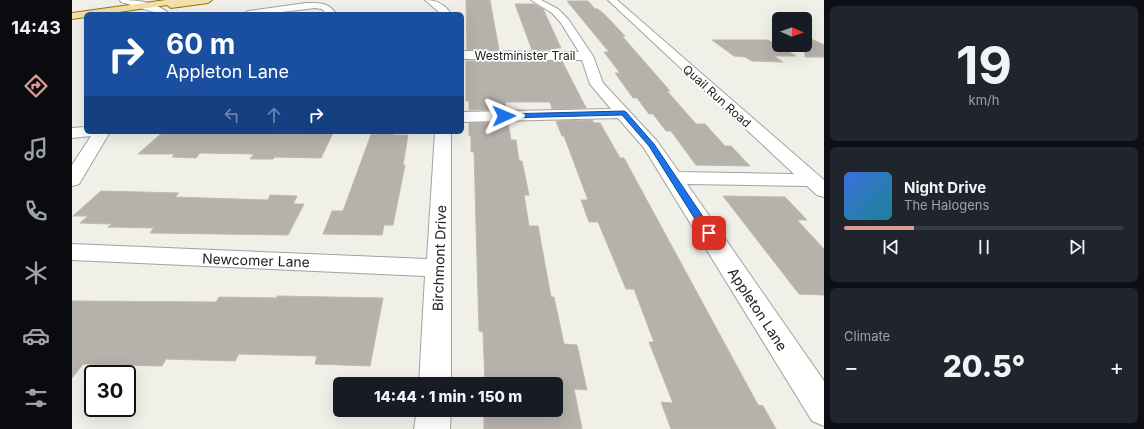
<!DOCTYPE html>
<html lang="en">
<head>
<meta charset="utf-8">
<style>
	body { margin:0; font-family:Inter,sans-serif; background:#20242c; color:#f1f3f6; height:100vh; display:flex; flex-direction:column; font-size:15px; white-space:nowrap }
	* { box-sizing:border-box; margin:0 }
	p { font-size:13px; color:#9ea1a6 }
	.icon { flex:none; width:22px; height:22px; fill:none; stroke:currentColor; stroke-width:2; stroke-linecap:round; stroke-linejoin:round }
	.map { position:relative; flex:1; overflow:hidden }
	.sheet { display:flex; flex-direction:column; gap:6px; padding:6px; background:#0d0f14; width:320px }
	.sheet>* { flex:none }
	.hud { position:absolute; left:12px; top:12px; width:380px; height:122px; border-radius:6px; box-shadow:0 4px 16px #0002; background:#1a4fa0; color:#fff; overflow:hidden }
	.needle { width:26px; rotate:92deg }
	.tools { position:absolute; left:700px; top:12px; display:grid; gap:8px }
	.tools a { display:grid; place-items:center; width:40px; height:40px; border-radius:6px; background:#171b24; box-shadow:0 4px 16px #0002; font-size:20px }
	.speed { position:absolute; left:12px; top:365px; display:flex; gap:8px; font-size:20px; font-weight:700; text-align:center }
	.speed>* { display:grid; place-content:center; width:52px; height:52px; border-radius:50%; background:#171b24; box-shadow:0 4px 16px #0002; line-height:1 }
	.speed .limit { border:2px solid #111; border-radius:6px; background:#fff; color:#111 }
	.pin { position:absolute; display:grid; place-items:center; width:34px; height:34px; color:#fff; margin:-17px; border-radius:8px; box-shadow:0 2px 6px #0006 }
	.me { position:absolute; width:44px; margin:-22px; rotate:89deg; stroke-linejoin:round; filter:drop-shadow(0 0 3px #0008) }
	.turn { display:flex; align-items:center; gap:14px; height:84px; padding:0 16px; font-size:18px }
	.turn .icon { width:52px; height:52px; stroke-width:2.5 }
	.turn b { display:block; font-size:28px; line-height:34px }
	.lanes { display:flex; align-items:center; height:38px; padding:0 16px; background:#0003; justify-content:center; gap:20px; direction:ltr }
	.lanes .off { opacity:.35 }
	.big { font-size:30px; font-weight:800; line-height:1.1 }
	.sheet .tile { flex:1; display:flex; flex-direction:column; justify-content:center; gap:6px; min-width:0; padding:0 14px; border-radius:6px; background:#20242c }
	.sheet .dial { align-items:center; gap:0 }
	.dial b { font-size:52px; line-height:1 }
	.song { display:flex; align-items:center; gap:12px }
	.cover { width:48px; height:48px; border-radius:6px; background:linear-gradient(135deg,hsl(220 70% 55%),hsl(190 70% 35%)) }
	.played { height:4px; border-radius:2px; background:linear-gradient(90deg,#da9c91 25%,#363941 25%) }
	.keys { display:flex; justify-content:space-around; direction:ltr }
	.heat { display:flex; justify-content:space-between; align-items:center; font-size:22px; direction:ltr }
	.trip { position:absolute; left:261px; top:377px; width:230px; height:40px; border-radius:6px; background:#171b24; box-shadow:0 4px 16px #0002; font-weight:800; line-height:40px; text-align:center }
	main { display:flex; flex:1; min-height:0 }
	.dock { display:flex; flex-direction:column; width:72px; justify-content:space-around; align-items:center; background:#090b0e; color:#9ea1a6 }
	.dock .icon { width:28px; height:28px }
	.dock .on { color:#da9c91 }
	.dock b { font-size:18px; color:#f1f3f6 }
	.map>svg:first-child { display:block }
	.building { fill:#b5b1ab; stroke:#c0b9ac }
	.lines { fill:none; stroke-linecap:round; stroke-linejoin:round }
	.minor-casing { stroke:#a2a2a2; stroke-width:2 }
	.major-casing { stroke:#8e7910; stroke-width:2 }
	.minor { fill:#fff; fill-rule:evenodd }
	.major { fill:#f3e0ab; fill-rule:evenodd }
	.route { fill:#1a73e8; stroke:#114b97 }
	.labels { text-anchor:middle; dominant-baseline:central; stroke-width:3.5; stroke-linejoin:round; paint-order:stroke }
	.far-street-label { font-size:12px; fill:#212121; stroke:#fff }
	.street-label { font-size:14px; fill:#212121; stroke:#fff }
</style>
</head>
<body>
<main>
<nav class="dock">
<b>14:43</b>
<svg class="icon on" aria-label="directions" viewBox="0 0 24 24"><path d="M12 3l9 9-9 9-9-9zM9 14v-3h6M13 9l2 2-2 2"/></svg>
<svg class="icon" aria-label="music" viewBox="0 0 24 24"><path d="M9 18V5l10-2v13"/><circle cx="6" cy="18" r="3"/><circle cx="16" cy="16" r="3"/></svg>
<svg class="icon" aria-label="phone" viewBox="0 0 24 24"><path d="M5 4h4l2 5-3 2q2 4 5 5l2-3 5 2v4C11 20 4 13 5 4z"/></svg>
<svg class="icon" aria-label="climate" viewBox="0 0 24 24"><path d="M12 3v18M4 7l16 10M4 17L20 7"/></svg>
<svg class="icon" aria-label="car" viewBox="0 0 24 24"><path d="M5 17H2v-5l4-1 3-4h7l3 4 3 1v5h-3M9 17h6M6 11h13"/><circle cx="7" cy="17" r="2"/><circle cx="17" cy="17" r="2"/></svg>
<svg class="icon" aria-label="filters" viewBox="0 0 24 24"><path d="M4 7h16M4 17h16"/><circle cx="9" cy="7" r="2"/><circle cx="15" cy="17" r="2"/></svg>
</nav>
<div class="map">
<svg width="752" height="429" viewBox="0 0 752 429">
	<rect width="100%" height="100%" fill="#f0efe8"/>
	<path class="building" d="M394,0h24l9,50h-32z
		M495,1h21l7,8h3l7,6 20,21h-3l48,55h-3l29,33h9l20,22h6l19,20 -54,-1 -25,-34h-5l-13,-17h-4l-12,-16h-4l-18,-25h5l-16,-21h5z
		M443,4h19l9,5 18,39h-5l1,2h-25z
		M733,36l19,9v12h-19z
		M640,40h56l28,16h-22l9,6 -31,-1 -7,-4 -11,-1z
		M394,61h96l24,47 -34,1 -2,-7h-45l1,8h-37v-9h-3z
		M520,120l2,3h6l20,35h4l134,247 5,1 13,23h-105l-10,-27 12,1 -24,-61h5l-20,-53h-8l-28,-67h-9l-8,-22h7l-24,-64h-2l-6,-15z
		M436,122l3,18h5l3,21h3l7,34h-5l5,31h9l13,71h3l10,47 13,1 10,45 -13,-1 8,40h-98v-19h72v-26h-71l-2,-52 -4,-1 -5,-179h-3v-16h-2v-13z
		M91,132l140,2 1,-2 29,1 -12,25 -46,-1 -2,2h-23l4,-5 -54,-1 -4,5 -24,-1 3,-3h-37z
		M300,132h23l-1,3h14l-5,30h2l-12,60h-9l-2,10 -59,-1 9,-23h11z
		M29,191l78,2 -4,4 93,3 2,-5 27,1 -4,8h11l-16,31 -138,-2 4,-5 -46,-1 4,-3 -32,-1 8,-7h-15z
		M651,196l62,1 22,23h-10l27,29v46l-25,-1z
		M205,296l106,2 -13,68 -55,-2 2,-8 -78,-2 -4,7 -69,-2 -4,7 -79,-2 -11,14v-77l144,1 3,-5 58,1z"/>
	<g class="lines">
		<defs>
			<path id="minor" d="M48,0c15,0 38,2 49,14 -16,0 -32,-8 -48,-12z
				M353,0c11,0 20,4 26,14h-10z
				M459,0h10l17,9 10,10 25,37 10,27 54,58 22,31 115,2 -186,-174h9l207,180v17l-7,-2 -10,-9 -120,-2 137,197v45l-12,-5 -168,-273 -26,-30 -156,4v-10l149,-3 -21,-25 -8,-24 -120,-1v-8l117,1 -18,-29 -9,-10z
				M234,3c13,0 23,-1 30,11h-10l-4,-5 -7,-1 -49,6h-23l5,-3z
				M14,127v5h24l-31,52 -7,2v-21l19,-29 -19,2v-10z
				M363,132h16v252h-32l6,-108 -353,-16v-16l355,15z
				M345,410h34l-1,19h-36z"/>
			<path id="major" d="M94,0h46l-4,3 -37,5 -4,-3 -62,9h-19v3l-14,2v-6z"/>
		</defs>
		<use href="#minor" class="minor-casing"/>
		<use href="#major" class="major-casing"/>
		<use href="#minor" class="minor"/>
		<use href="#major" class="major"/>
	</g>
	<path class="route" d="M552,111l2,1 28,32 60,89 -2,2h-7l-56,-89 -27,-31 -118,3 -3,-2 3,-2z"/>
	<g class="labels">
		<g class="far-street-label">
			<text x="453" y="55">Westminister Trail</text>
			<text transform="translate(645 96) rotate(42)">Quail Run Road</text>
		</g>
		<g class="street-label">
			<text transform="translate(367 258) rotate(-88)">Birchmont Drive</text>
			<text transform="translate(184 260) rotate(2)">Newcomer Lane</text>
			<text transform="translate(686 309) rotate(57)">Appleton Lane</text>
		</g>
	</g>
</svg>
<div class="tools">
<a><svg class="needle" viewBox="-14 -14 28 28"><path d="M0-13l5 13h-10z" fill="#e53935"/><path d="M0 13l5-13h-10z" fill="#9ea1a6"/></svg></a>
</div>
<div class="speed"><div class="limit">30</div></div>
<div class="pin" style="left:637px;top:233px;background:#d93025"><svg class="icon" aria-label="arrive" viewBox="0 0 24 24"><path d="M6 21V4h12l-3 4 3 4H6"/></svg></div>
<svg class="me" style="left:432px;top:116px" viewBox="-20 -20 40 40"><path d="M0-17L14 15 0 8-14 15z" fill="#1a73e8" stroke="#fff" stroke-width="4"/></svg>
<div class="trip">14:44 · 1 min · 150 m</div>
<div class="hud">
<div class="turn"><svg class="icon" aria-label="right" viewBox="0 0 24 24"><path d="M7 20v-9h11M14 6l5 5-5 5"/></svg><div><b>60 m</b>Appleton Lane</div></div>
<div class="lanes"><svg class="icon off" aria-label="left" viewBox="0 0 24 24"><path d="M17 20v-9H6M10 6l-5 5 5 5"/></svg><svg class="icon off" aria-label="ahead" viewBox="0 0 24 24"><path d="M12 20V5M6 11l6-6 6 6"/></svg><svg class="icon" aria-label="right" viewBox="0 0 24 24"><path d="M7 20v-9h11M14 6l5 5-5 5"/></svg></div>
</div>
</div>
<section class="sheet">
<div class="tile dial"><b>19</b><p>km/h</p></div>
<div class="tile">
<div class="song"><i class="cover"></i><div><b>Night Drive</b><p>The Halogens</p></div></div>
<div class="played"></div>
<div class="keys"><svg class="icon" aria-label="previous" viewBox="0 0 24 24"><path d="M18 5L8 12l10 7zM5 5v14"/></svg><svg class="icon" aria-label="pause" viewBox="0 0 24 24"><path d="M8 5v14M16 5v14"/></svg><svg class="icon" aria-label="next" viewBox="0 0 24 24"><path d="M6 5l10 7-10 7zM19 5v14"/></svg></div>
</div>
<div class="tile"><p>Climate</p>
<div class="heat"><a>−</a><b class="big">20.5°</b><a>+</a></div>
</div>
</section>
</main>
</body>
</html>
